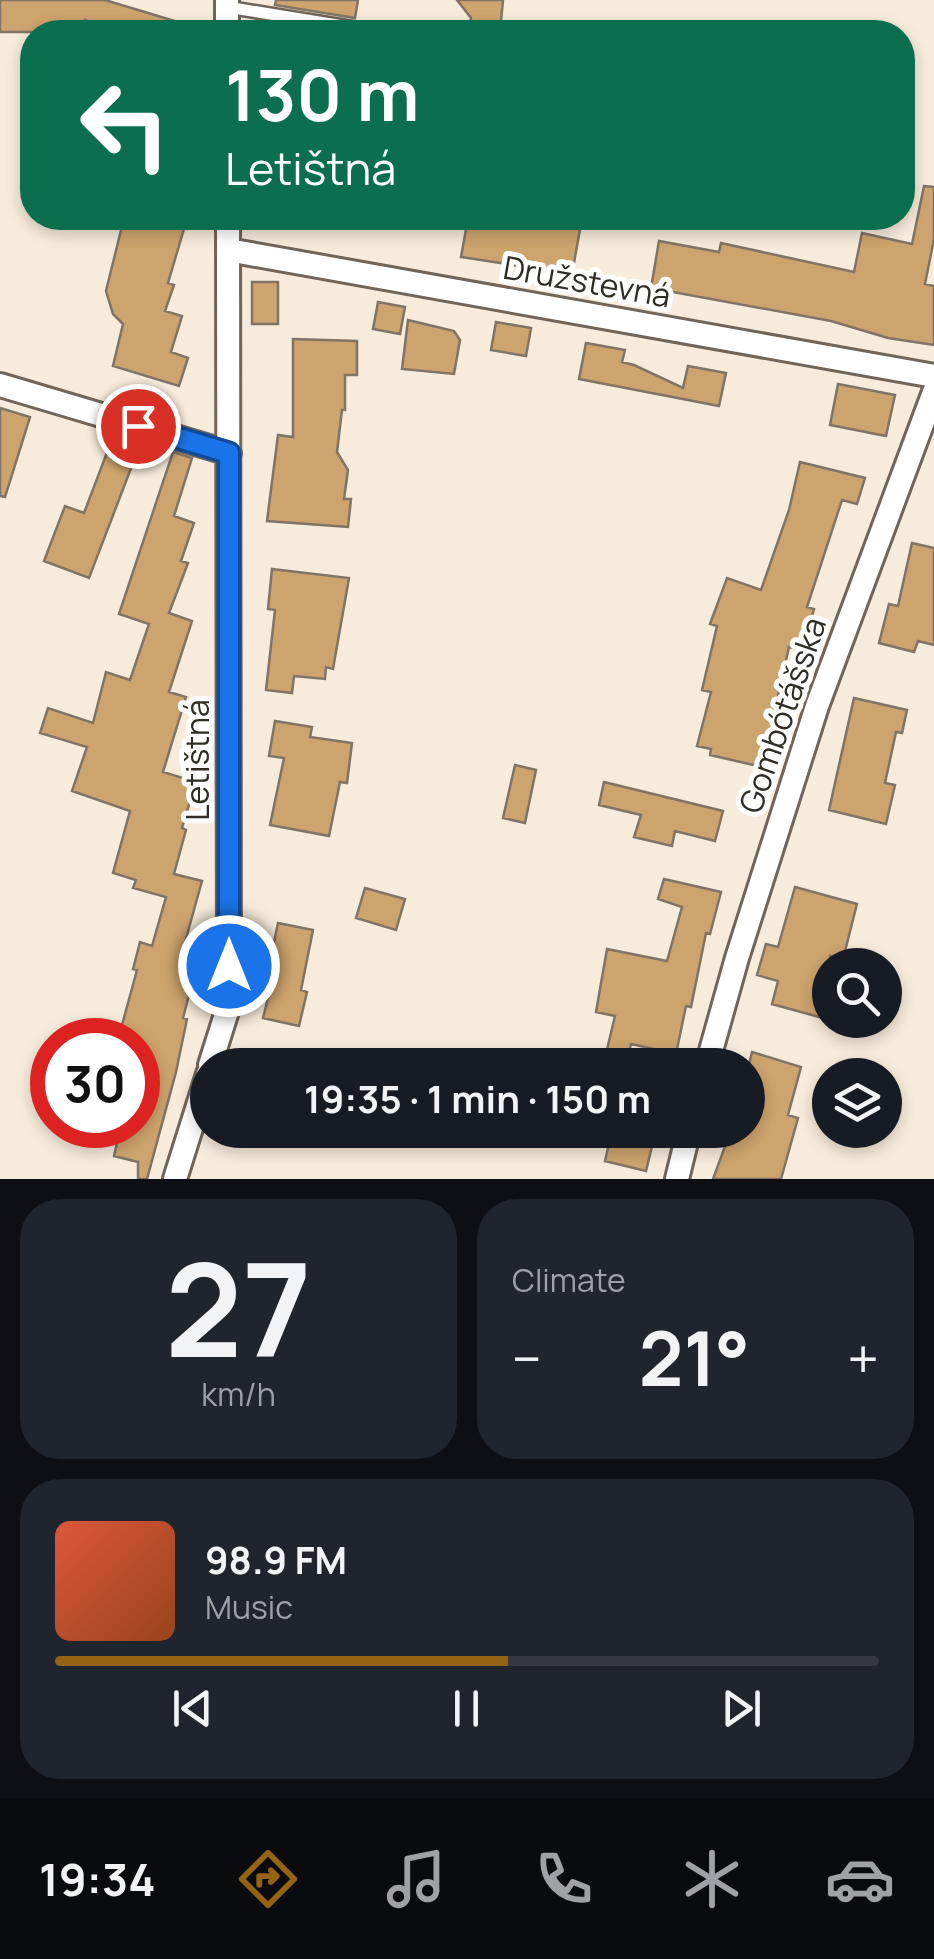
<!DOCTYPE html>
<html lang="en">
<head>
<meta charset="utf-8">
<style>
	body { margin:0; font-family:Manrope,sans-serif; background:#20242c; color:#f1f3f6; height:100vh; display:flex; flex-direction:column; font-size:38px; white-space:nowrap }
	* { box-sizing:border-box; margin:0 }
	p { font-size:32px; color:#9ea1a6 }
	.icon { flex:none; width:55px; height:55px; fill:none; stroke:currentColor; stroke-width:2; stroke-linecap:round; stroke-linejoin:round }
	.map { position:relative; height:1179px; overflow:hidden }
	.details { display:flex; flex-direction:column; gap:20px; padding:20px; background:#0d0f14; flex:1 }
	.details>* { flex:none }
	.guide { position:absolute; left:20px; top:20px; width:895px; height:210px; border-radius:40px; box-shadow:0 5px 15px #0003; background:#0b6e4f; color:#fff; overflow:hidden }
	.controls { position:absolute; left:812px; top:948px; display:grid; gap:20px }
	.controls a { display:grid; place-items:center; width:90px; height:90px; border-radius:50%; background:#171b24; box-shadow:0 5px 15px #0003; font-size:50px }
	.speed { position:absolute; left:30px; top:1018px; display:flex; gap:20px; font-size:50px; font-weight:700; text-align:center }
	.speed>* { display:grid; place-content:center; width:130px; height:130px; border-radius:50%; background:#171b24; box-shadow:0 5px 15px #0003; line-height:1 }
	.speed .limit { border:15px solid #d22; background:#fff; color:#111 }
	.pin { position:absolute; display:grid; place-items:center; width:85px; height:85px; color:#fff; margin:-42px; border:5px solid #fff; border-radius:50%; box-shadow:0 2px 10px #0007 }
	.me { position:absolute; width:110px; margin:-55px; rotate:0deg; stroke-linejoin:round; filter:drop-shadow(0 0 8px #0008) }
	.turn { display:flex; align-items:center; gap:35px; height:210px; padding:0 40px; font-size:45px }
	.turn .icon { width:130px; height:130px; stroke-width:2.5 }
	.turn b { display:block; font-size:70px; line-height:85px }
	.big { font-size:75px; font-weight:700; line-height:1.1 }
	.details .widget { flex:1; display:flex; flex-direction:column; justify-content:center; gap:15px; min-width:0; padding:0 35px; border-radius:40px; background:#20242c }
	.details .dial { align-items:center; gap:0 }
	.dial b { font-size:130px; line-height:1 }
	.song { display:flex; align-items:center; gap:30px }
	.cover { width:120px; height:120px; border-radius:15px; background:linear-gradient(135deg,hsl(10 70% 55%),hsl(20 70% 35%)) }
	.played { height:10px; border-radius:5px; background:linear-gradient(90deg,#946314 55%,#363941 55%) }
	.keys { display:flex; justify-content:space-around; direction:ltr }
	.heat { display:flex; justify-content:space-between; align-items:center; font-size:55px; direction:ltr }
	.details .tiles { flex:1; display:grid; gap:20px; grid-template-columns:1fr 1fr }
	.widget:last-child { grid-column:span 2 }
	.trip { position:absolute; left:190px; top:1048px; width:575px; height:100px; border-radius:50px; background:#171b24; box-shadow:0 5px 15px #0003; font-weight:700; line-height:100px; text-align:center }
	.tab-bar { display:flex; height:160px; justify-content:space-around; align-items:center; background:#090b0e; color:#9ea1a6 }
	.tab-bar .icon { width:70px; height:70px }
	.tab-bar .on { color:#946314 }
	.tab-bar b { font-size:45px; color:#f1f3f6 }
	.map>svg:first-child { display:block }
	.building { fill:#cea46e; stroke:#7f7467; stroke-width:2.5 }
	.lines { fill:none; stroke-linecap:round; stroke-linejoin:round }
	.service-casing { stroke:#706558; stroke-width:16 }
	.minor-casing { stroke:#706558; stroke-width:28 }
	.service { stroke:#fff; stroke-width:11 }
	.minor { stroke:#fff; stroke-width:22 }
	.route-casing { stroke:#114b97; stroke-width:25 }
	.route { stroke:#1a73e8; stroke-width:18 }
	.labels { text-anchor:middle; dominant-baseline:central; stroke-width:10; stroke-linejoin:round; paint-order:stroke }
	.street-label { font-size:32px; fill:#2f2b25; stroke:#fff }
</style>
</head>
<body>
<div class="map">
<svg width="934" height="1179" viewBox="0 0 934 1179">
	<rect width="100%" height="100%" fill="#f7ebdb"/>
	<path class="building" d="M0,0h105l90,27 -1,5h-69l-40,-12 -4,12h-81z
		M276,0h82l-3,18 -80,-13z
		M457,0h46l-3,32 -32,-3 3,-11z
		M924,186l10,1v52l-9,45 9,2v59l-46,-7 -57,-17 -180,-33 8,-47 60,11 2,-9 133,29 8,-39 50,11z
		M124,218h48l14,4 -18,61 6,2 -9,26 17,5 -11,36 17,6 -9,28 -66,-20 10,-42 -10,-10 -7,-23z
		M468,218h44l28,6 2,-6h22l-1,3 18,3 -9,50 -111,-17z
		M252,282h26v42h-26z
		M378,302l27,5 -5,27 -27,-5z
		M408,320l46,11 6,9 -6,34 -52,-5z
		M496,322l35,6 -5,28 -35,-6z
		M293,339l64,2v34h-12v35h-3l-5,42 11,18 -4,29h7l-3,28 -81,-6 11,-86 15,2z
		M586,343l39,7 -3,12 12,3 49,23 5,-22 38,7 -7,33 -140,-27z
		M838,384l57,11 -9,41 -56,-11z
		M0,408l30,9 -25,80 -5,-1z
		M111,442l27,8 -49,128 -45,-17 21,-55 19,7z
		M173,452l19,6 -18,58 20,7 -13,38 7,2 -19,50 23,8 -23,71 17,5 -23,75 33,10 -14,46 4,2 -12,44 28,7 -20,72 17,4 -16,61 4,1 -11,53 -29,107h-9v-17l-24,-6 7,-31h17v-85l-19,-4 18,-66 -4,-1 7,-27 12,4 14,-49 -33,-9 3,-8 -23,-7 17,-62 -58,-20 15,-44 -47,-14 8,-25 45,15 13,-51 24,8 19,-56 -30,-10z
		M800,462l65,16 -8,26 -15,-4 -35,107 7,2 -11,41 -14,-3 -27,120 -52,-12 1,-6 -14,-3 14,-54 -9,-2 15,-64 -7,-2 17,-46 34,12 28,-80z
		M912,543l22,5v97l-16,-4 -4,11 -35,-9 10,-39 9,2z
		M272,569l77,9 -16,91 -7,-2 -1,12 -31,-3 -2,17 -26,-3 9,-80 -7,-1z
		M854,698l53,12 -5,23 -6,-1 -11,51 10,2 -9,39 -57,-14z
		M275,721l37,6 -2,10 42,6 -5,40 -7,-1 -11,54 -59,-11 14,-67 -15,-2z
		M515,765l21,5 -11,53 -22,-5z
		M604,782l119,29 -8,30 -40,-10 -3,15 -38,-9 7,-22 -42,-10z
		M664,879l57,13 -11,42 -4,-1 -15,74 -5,-1 -10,48 -45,-10 -5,19 -21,-5 10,-42 -19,-4 11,-63 60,12 15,-54 -24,-8z
		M795,887l62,17 -14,55 -13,-3v64l-58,-16 6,-23 -21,-6 9,-31 12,3z
		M365,888l40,11 -9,31 -40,-12z
		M278,923l35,7 -12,60 6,2 -8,34 -36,-8 14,-56 -7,-1z
		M752,1052l49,15 -13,48 10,3 -17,61h-68l18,-49h17v-62z
		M612,1130h44l-10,41 -41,-10z"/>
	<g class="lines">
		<defs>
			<path id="service" d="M227,7l153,25"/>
			<path id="minor" d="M227,0v32
				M228,250l706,126
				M0,385l229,68
				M210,1065l19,-60 -1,-787
				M707,1065l30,-107 80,-252 117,-314
				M175,1179l33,-105
				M677,1179l12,-49"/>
		</defs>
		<use href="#service" class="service-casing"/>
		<use href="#minor" class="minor-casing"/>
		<use href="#service" class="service"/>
		<use href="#minor" class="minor"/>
	</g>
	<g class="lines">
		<defs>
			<path id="route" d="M138,426l91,27v513"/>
		</defs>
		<use href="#route" class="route-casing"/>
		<use href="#route" class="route"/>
	</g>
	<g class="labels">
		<g class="street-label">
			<text transform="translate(587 281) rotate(10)">Družstevná</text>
			<text transform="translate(782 715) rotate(-71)">Gombótášska</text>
			<text transform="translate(197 760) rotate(-90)">Letištná</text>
		</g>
	</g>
</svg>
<div class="controls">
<a><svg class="icon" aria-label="search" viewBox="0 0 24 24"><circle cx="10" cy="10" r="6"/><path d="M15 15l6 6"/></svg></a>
<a><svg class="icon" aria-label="layers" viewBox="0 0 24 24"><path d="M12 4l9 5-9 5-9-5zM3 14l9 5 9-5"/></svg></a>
</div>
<div class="speed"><div class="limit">30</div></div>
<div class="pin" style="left:138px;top:426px;background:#d93025"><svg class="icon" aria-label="arrive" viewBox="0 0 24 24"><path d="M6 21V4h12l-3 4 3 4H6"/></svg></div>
<svg class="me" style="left:229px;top:966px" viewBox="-20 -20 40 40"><circle r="17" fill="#1a73e8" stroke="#fff" stroke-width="3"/><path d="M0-11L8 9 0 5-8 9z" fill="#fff"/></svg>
<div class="trip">19:35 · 1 min · 150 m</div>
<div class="guide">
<div class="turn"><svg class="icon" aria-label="left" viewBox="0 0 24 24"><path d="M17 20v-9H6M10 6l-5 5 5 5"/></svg><div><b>130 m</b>Letištná</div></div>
</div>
</div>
<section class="details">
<div class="tiles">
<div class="widget dial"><b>27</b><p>km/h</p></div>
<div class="widget"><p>Climate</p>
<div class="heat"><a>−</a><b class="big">21°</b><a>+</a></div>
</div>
<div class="widget">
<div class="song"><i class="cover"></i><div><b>98.9 FM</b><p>Music</p></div></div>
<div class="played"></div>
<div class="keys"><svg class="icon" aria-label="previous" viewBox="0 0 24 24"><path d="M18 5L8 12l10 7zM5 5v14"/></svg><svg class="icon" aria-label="pause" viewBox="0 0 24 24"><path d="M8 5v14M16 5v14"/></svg><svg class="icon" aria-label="next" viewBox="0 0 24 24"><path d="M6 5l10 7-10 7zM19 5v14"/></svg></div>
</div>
</div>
</section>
<nav class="tab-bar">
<b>19:34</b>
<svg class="icon on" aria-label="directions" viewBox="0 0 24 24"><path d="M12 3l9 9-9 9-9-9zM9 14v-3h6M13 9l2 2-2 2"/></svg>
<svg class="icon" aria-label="music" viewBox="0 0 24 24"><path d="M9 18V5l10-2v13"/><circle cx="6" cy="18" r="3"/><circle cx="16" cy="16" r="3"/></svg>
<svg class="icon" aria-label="phone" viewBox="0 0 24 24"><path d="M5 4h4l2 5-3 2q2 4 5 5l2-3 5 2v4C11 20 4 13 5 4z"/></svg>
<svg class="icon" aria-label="climate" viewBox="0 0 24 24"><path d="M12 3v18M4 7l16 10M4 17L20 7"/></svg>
<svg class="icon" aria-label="car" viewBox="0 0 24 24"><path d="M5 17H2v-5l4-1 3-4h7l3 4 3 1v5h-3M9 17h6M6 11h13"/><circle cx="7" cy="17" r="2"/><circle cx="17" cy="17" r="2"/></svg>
</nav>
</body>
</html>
